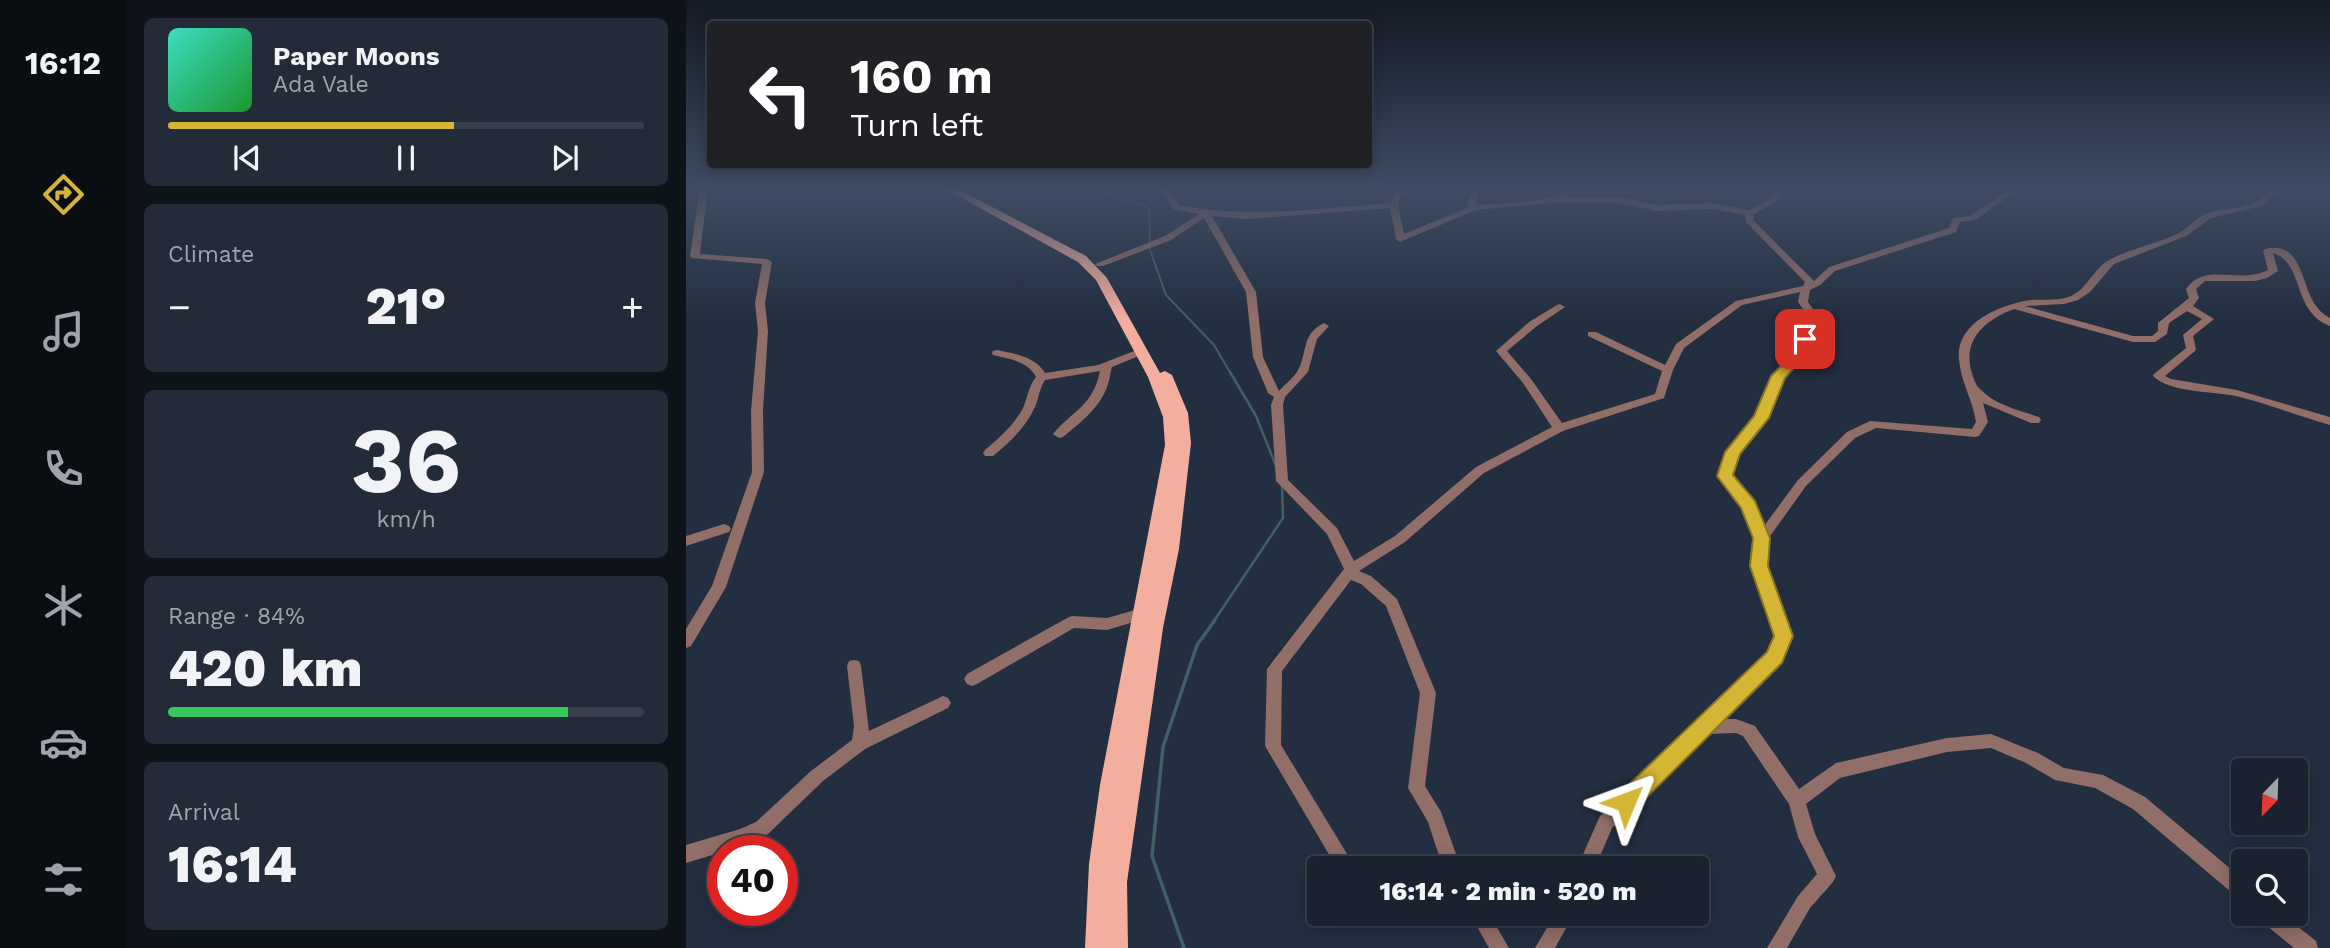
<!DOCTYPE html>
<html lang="en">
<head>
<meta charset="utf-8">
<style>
	body { margin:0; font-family:"Work Sans",sans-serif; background:#232a38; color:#f1f3f6; height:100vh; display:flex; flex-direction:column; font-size:26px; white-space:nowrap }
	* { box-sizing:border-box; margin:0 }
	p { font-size:23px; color:#9fa4ab }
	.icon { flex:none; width:38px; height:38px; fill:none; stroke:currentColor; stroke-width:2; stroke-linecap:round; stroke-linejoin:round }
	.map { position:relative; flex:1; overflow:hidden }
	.details { display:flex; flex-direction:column; gap:18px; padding:18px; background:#0e131a; width:560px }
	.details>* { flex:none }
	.top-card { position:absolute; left:21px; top:21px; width:665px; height:147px; border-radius:7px; box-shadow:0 4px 18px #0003,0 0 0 2px #383f4c; background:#202124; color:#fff; overflow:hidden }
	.needle { width:46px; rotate:203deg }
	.fabs { position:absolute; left:1545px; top:758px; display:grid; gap:14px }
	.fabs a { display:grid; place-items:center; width:77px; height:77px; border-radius:7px; background:#1a2230; box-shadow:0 4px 18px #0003,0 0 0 2px #383f4c; font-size:35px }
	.speed { position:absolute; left:21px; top:835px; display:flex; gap:14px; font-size:35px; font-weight:700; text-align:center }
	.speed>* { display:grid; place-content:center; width:91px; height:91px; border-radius:50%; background:#1a2230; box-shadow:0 4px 18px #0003,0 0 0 2px #383f4c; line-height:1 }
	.speed .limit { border:10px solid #d22; background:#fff; color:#111 }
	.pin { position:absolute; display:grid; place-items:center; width:60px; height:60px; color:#fff; margin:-30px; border-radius:14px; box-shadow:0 4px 10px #0006 }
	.me { position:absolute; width:77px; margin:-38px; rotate:46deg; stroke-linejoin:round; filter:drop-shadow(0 0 5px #0008) }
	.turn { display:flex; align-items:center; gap:24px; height:147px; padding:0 28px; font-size:32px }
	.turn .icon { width:91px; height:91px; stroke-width:2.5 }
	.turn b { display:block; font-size:49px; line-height:60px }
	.big { font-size:52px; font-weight:800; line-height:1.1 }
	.details .tile { flex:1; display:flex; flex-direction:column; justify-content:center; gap:10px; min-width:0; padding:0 24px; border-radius:10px; background:#232a38 }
	.details .dial { align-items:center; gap:0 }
	.dial b { font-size:91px; line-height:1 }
	.song { display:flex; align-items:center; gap:21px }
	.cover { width:84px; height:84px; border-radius:10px; background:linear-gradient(135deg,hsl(170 70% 55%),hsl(130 70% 35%)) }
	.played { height:7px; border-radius:4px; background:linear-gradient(90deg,#d5b534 60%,#383f4c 60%) }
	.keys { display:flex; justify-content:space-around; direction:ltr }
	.heat { display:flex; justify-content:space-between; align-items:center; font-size:38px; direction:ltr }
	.charge { height:10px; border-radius:5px; background:linear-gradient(90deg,#34c759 84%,#383f4c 0) }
	.trip { position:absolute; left:621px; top:856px; width:402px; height:70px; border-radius:7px; background:#1a2230; box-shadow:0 4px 18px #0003,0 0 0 2px #383f4c; font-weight:800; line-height:70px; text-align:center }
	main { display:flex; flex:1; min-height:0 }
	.tab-bar { display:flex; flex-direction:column; width:126px; justify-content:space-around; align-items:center; background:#0a0e13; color:#9fa4ab }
	.tab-bar .icon { width:49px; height:49px }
	.tab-bar .current { color:#d5b534 }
	.tab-bar b { font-size:32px; color:#f1f3f6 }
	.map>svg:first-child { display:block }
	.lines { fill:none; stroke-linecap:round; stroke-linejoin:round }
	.stream-far2 { stroke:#3f6163; stroke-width:2 }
	.stream-far1 { stroke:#3f6163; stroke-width:2.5 }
	.stream { stroke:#3f6163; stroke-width:3.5 }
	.minor { fill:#916e67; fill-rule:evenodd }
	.major { fill:#f4ae9f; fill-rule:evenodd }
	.route { fill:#d5b534; stroke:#8a7622; stroke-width:2 }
</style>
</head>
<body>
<main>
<nav class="tab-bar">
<b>16:12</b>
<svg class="icon current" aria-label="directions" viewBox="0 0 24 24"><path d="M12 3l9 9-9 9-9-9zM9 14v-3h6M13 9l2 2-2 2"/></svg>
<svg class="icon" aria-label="music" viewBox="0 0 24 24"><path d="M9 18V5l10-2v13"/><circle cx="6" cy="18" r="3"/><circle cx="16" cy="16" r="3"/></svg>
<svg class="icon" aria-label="phone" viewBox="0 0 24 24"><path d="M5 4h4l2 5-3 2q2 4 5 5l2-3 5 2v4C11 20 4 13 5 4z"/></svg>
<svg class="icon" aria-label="climate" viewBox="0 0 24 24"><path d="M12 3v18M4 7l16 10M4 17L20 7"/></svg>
<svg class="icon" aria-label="car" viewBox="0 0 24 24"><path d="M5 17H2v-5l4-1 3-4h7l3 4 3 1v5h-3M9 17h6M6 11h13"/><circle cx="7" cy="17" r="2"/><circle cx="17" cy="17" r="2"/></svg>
<svg class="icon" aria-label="filters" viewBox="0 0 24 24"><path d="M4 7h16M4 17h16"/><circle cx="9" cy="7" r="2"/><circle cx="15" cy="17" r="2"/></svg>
</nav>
<section class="details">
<div class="tile">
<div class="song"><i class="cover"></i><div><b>Paper Moons</b><p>Ada Vale</p></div></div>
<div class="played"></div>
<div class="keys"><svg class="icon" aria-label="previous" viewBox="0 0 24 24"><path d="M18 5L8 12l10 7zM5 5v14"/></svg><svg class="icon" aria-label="pause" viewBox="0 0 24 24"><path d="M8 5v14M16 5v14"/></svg><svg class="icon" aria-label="next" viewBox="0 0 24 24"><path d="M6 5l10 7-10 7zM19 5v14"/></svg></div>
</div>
<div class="tile"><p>Climate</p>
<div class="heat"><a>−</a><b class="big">21°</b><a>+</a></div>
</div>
<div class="tile dial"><b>36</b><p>km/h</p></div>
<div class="tile"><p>Range · 84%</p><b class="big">420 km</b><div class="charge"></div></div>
<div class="tile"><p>Arrival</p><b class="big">16:14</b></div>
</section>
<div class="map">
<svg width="1644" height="948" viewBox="0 0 1644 948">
	<rect width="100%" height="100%" fill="#232e40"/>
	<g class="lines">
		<path class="stream-far2" d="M406,187l57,21 1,42 16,45 48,50 17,29"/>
		<path class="stream-far1" d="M544,372l26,44 20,50
			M528,621l69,-103 -1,-33"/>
		<path class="stream" d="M498,948l-32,-92 11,-109 34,-102 18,-25"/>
		<path class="minor" d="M14,187h8l-8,67 67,5 5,3 -7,41 3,28 -5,80 1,61 -38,115 -35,59 -5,2v-19l26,-43 40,-114 -1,-61 7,-80 -3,-28 7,-39 -70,-6 -2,-2z
			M474,187h8l11,18c70,14 141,3 212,-2l5,-16h8l-6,18 6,29 65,-27 -1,-6 4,-14h8l-4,14 1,4c22,-2 76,-1 88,-18h8l-5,8 -5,2h55l39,8 55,-2 37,7 21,-11 8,-12h8l-10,15 -22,12 -1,6 61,61 15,-14 120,-39 4,-10 17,-2 43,-29h9l-47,33 -15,2 -4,10 -121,39 -15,14 -10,5 -2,12 12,17 -11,29 -12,10 -5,11 -9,8 -16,41 -28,35 -8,22 22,27 11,24 34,-46 49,-48 23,-11 102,8 4,-7c-3,-21 -15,-40 -17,-62 -4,-35 36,-53 65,-59 14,-3 35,1 47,-5 17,-8 23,-28 38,-36 22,-12 48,-16 70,-27 9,-5 17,-15 26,-19 16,-7 37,-4 52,-13 6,-3 11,-10 16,-14h8l-19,19 -51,12 -25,18 -72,28 -24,28 -12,8 -14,4 -39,2 108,30h19l6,-5v-8l31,-25 -3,-9c19,-28 53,-4 82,-19l-5,-19 2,-2c38,-10 36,39 52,58 3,5 8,8 13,11v8c-39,-15 -25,-63 -57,-73l5,18 -11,7 -12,3h-50l-9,8 3,9 -6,8 21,13 -21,17 3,13 -1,2 -30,25 6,3 66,11 93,27v8c-31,-9 -62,-21 -94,-29 -24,-5 -66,-3 -83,-20l1,-2 32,-26 -3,-13 19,-16 -15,-8 -18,12 -2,11 -12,8h-22l-119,-33c-27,10 -51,29 -43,61 2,6 4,15 9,19 15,16 39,21 59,28l2,3 -2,3h-8l-48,-20 5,19 -9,14 -4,1 -99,-9 -21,10 -49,48 -38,53 -2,27 25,70 -11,25 -58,58h14l19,7 44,63 37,-26 111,-25 44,-4 47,19 26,15 39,7 42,22 99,83v21l-6,-3 -105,-89 -38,-21 -40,-8 -29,-17 -35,-15 -44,4 -107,26 -34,26 9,30 21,42 -3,6 -23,26 -23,40h-20l31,-52 19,-22 -19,-37 -9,-33 -46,-68 -7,-3 -29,1 -95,94 -17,40h-18l23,-52 169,-163 8,-17 -25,-70 3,-28 -12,-31 -24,-31 8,-24 29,-35 17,-41 10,-10 5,-12 11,-8 11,-27 -12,-17 2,-10 -58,13 -58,43 -11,22 -9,28 -101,33 -79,42 -79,69 -46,29 12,5 26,23 39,94 -11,93 16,26 20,56h-18l-15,-46 -20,-34 12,-95 -34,-87 -25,-22 -10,-4 -69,91 -1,74 66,109 9,8 3,6h-22l-72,-122 2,-77 77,-100 -17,-35 -51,-53 -5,-76 3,-8 -6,-4 -15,-36 -7,-65 -42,-74 -33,22 -68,26h-6l-2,-2 70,-28 34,-22 -26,-5zM865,203h67l39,8 55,-2 33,6 1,7 59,60 -2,4 -67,15 -60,43 -11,21 -69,-33h-8v4l74,35 -7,23 -93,29 -31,-44 -24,-28 30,-25 28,-19 -5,-3 -3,1 -28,17 -33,29 27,32 29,44 -76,40 -81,69 -41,25 -17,-33 -49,-48 -5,-75 2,-8 23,-25 9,-33 12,-13 -5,-3c-23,11 -16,29 -26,47 -4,8 -14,15 -19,21l-16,-34 -7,-65 -44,-76 34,3 144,-11 6,31 4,3 76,-32z
			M456,348l4,1 1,2 -1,2 -34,14c-2,6 -2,12 -4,17 -7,23 -27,38 -45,53l-4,1 -6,-4c20,-24 40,-28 47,-63l-55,9c-6,9 -6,18 -10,27 -9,20 -25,35 -42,49h-8l-2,-3 2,-3c14,-12 29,-25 38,-42 5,-11 5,-21 13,-31 -8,-16 -27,-18 -43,-22l-1,-2 1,-2 4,-1c18,4 38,6 48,23l53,-8z
			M38,524l5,2 2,3 -2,3 -43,14v-10z
			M456,608l5,2 2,4 -2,4 -40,12 -33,-2 -97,56 -5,2 -5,-2 -3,-5 3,-5 100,-56 5,-2 35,2z
			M168,660l5,1 2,5 8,65 74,-35 5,2 3,5 -3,5 -83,41 -42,32 -55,53 -26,12 -56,17v-18l54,-16 16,-7 55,-51 41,-31 2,-14 -7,-60 2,-5z
			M784,914h19l20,34h-20z
			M869,914h19l-19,34h-20z
			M1573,914h23l34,27 2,7h-24l-33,-27z"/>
		<path class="major" d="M256,187h12l132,69 21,22 53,95 5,-2 7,4 16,38 3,30 -12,106 -16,79 -36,254 1,66h-43l4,-84 11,-79 65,-340 -2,-28 -15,-40 -52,-97 -18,-18z"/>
	</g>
	<linearGradient id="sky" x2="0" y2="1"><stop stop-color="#131923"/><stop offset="0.59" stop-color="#3f4c64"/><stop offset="1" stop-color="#3f4c64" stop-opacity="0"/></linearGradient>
	<rect width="1644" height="319" fill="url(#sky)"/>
	<path class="route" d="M1119,335l7,4 -1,9 -13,10 -3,9 -10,11 -16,40 -29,36 -7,21 22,26 15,37 -2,28 25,70 -11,27 -148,147 -8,3 -8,-3 -3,-8 3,-7 149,-143 7,-16 -24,-70 3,-28 -12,-30 -24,-32 8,-24 29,-36 17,-40 10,-10 6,-13 10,-7 4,-10z"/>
</svg>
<div class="fabs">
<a><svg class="needle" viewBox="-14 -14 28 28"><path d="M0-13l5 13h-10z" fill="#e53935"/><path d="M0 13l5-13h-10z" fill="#9fa4ab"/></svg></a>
<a><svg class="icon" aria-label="search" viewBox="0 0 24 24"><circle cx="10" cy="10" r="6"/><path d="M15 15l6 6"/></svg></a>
</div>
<div class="speed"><div class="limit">40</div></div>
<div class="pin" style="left:1119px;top:339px;background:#d93025"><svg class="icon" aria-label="arrive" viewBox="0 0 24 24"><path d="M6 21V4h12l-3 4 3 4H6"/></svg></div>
<svg class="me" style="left:940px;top:802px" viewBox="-20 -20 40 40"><path d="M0-17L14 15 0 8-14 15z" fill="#d5b534" stroke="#fff" stroke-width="4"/></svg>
<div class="trip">16:14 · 2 min · 520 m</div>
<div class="top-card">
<div class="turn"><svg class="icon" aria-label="left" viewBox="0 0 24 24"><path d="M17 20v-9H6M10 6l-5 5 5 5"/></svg><div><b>160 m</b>Turn left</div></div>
</div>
</div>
</main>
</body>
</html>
